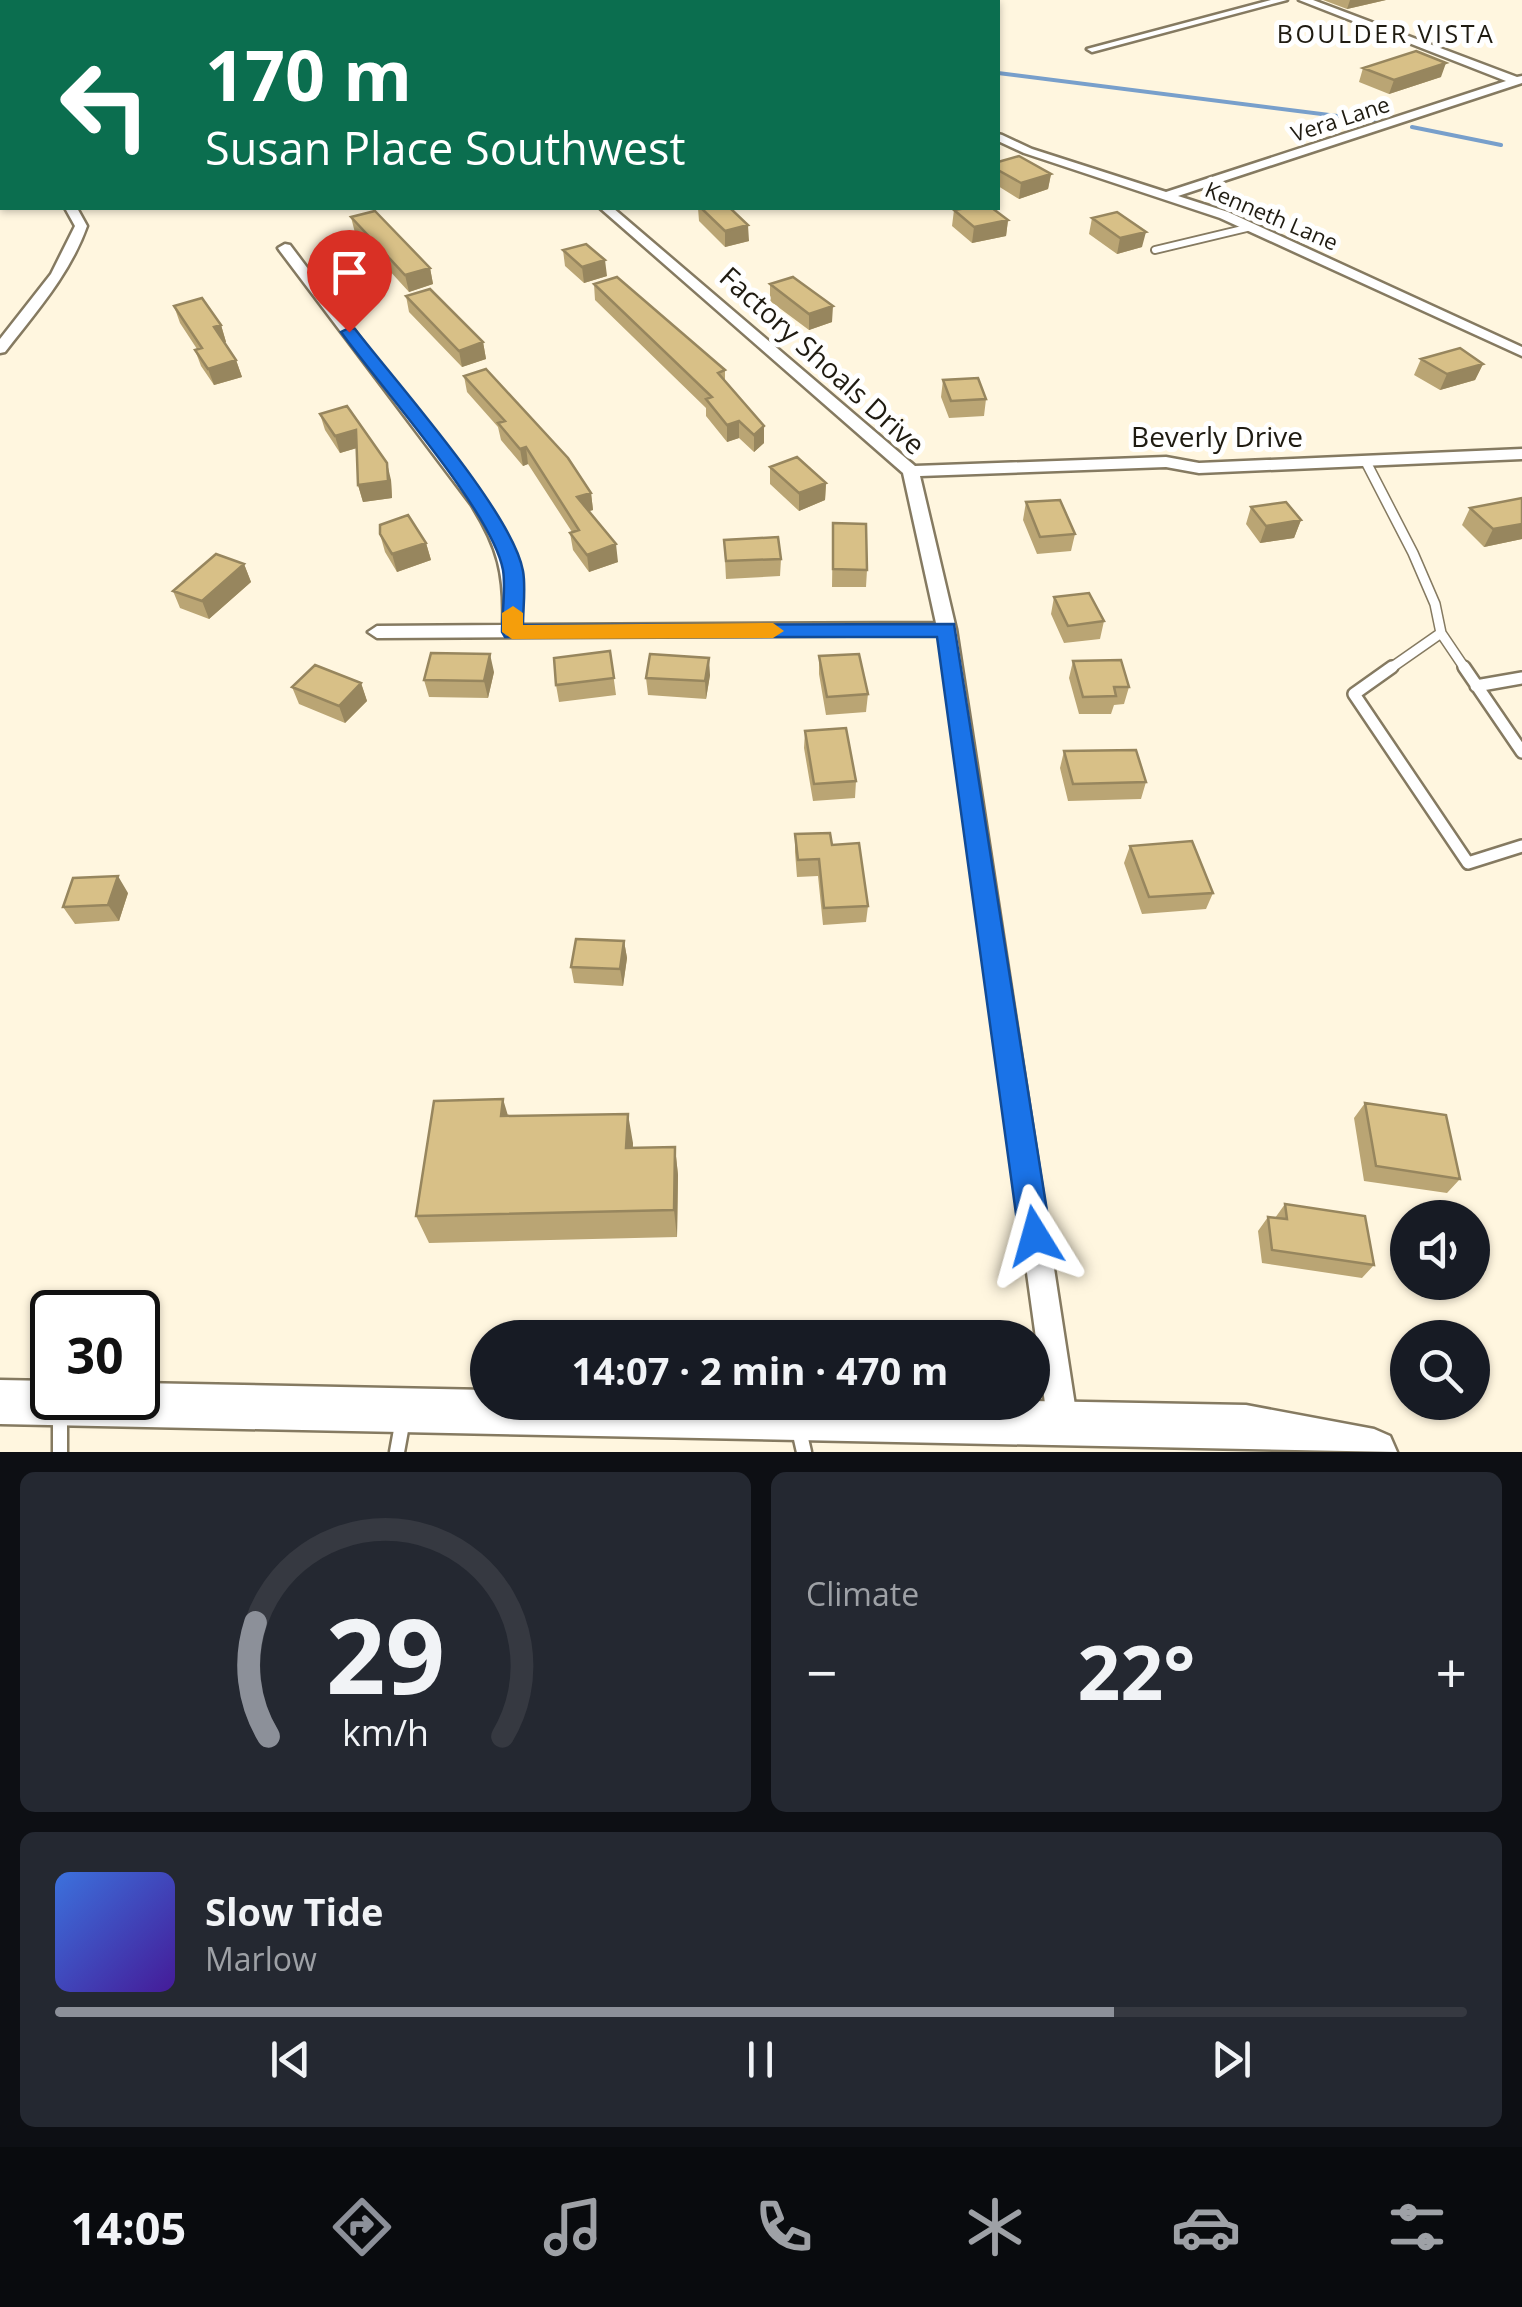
<!DOCTYPE html>
<html lang="en">
<head>
<meta charset="utf-8">
<style>
	body { margin:0; font-family:"Open Sans",sans-serif; background:#242831; color:#f1f3f6; height:100vh; display:flex; flex-direction:column; font-size:38px; white-space:nowrap }
	* { box-sizing:border-box; margin:0 }
	p { font-size:32px; color:#9ea1a6 }
	.icon { flex:none; width:55px; height:55px; fill:none; stroke:currentColor; stroke-width:2; stroke-linecap:round; stroke-linejoin:round }
	.map { position:relative; height:1452px; overflow:hidden }
	.side { display:flex; flex-direction:column; gap:20px; padding:20px; background:#0d0f14; flex:1 }
	.side>* { flex:none }
	.banner { position:absolute; left:0px; top:0px; width:1000px; height:210px; box-shadow:0 2px 8px #0004; background:#0b6e4f; color:#fff; overflow:hidden }
	.controls { position:absolute; left:1390px; top:1200px; display:grid; gap:20px }
	.controls a { display:grid; place-items:center; width:100px; height:100px; border-radius:50%; background:#171b24; box-shadow:0 2px 8px #0004; font-size:50px }
	.speed { position:absolute; left:30px; top:1290px; display:flex; gap:20px; font-size:50px; font-weight:700; text-align:center }
	.speed>* { display:grid; place-content:center; width:130px; height:130px; border-radius:50%; background:#171b24; box-shadow:0 2px 8px #0004; line-height:1 }
	.speed .limit { border:5px solid #111; border-radius:15px; background:#fff; color:#111 }
	.pin { position:absolute; display:grid; place-items:center; width:85px; height:85px; color:#fff; margin:-102px -42px; border-radius:50% 50% 50% 0; rotate:-45deg; box-shadow:0 0 10px #0007 }
	.pin .icon { rotate:45deg }
	.me { position:absolute; width:110px; margin:-55px; rotate:352deg; stroke-linejoin:round; filter:drop-shadow(0 0 8px #0008) }
	.turn { display:flex; align-items:center; gap:35px; height:210px; padding:0 40px; font-size:45px }
	.turn .icon { width:130px; height:130px; stroke-width:2.5 }
	.turn b { display:block; font-size:70px; line-height:85px }
	.big { font-size:75px; font-weight:700; line-height:1.1 }
	.side .card { flex:1; display:flex; flex-direction:column; justify-content:center; gap:15px; min-width:0; padding:0 35px; border-radius:15px; background:#242831 }
	.side .dial { align-items:center; gap:0 }
	.dial svg { height:260px; overflow:visible; fill:none; stroke:#363941; stroke-width:7; stroke-linecap:round; text-anchor:middle }
	.dial text { fill:#f1f3f6; stroke:none }
	.song { display:flex; align-items:center; gap:30px }
	.cover { width:120px; height:120px; border-radius:15px; background:linear-gradient(135deg,hsl(220 70% 55%),hsl(260 70% 35%)) }
	.played { height:10px; border-radius:5px; background:linear-gradient(90deg,#8c9099 75%,#363941 75%) }
	.keys { display:flex; justify-content:space-around; direction:ltr }
	.heat { display:flex; justify-content:space-between; align-items:center; font-size:55px; direction:ltr }
	.side .tiles { flex:1; display:grid; gap:20px; grid-template-columns:1fr 1fr }
	.card:last-child { grid-column:span 2 }
	.trip { position:absolute; left:470px; top:1320px; width:580px; height:100px; border-radius:50px; background:#171b24; box-shadow:0 2px 8px #0004; font-weight:700; line-height:100px; text-align:center }
	.tab-bar { display:flex; height:160px; justify-content:space-around; align-items:center; background:#090b0e; color:#9ea1a6 }
	.tab-bar .icon { width:70px; height:70px }
	.tab-bar .on { color:#8c9099 }
	.tab-bar b { font-size:45px; color:#f1f3f6 }
	.map>svg:first-child { display:block }
	.lines { fill:none; stroke-linecap:round; stroke-linejoin:round }
	.stream { stroke:#789fcb; stroke-width:4 }
	.lane-far3-casing { stroke:#857a61; stroke-width:10 }
	.lane-far2-casing { stroke:#857a61; stroke-width:12 }
	.lane-far1-casing { stroke:#857a61; stroke-width:16 }
	.lane-casing { stroke:#857a61; stroke-width:19 }
	.street-casing { stroke:#857a61; stroke-width:5 }
	.secondary-casing { stroke:#857a61; stroke-width:5 }
	.lane-far3 { stroke:#fff; stroke-width:6 }
	.lane-far2 { stroke:#fff; stroke-width:9 }
	.lane-far1 { stroke:#fff; stroke-width:11 }
	.lane { stroke:#fff; stroke-width:14 }
	.street { fill:#fff; fill-rule:evenodd }
	.secondary { fill:#fff; fill-rule:evenodd }
	.wall { fill:#baa574 }
	.shaded-wall { fill:#97865e }
	.building { fill:#d8c087; stroke:#97865e; stroke-width:2.5 }
	.route { fill:#1a73e8; stroke:#114b97; stroke-width:2.5 }
	.slow { fill:#f59e0b }
	.labels { text-anchor:middle; dominant-baseline:central; stroke-width:10; stroke-linejoin:round; paint-order:stroke }
	.far-street-label { font-size:22px; fill:#1f1b11; stroke:#fff }
	.far-neighbourhood-label { font-size:25px; letter-spacing:2.5px; fill:#1f1b11; stroke:#fff }
	.street-label { font-size:28px; fill:#1f1b11; stroke:#fff }
</style>
</head>
<body>
<div class="map">
<svg width="1522" height="1452" viewBox="0 0 1522 1452">
	<rect width="100%" height="100%" fill="#fff6df"/>
	<g class="lines">
		<path class="stream" d="M363,0l10,2
			M998,73l379,48
			M1412,127l89,18"/>
		<defs>
			<path id="lane-far3" d="M1155,250l96,-23"/>
			<path id="lane-far2" d="M1366,462l47,91 22,51 6,29 25,37
				M1388,670l53,-37"/>
			<path id="lane-far1" d="M1392,667l-38,27 114,169 54,-17
				M1464,667l58,85
				M1476,686l46,-8"/>
			<path id="lane" d="M60,1414v38
				M799,1430l5,22
				M397,1452l6,-33"/>
			<path id="street" d="M822,0h12l2,2h-11z
				M1271,0h16l-195,52 -5,-3z
				M1299,0h14l204,77 5,-1v7l-344,113 50,16 294,135v9l-302,-138 -196,-65 -26,-12v-7l4,1 30,14 134,43 340,-111z
				M0,70h2v10h-2z
				M65,208h12l10,18c-17,48 -51,86 -82,126l-5,1v-14l51,-65 24,-48z
				M600,208h13l302,258 251,-9 33,6 323,-14v10l-323,14 -33,-6 -246,9 36,153 122,796 -4,11 -11,4 -11,-4 -4,-11 -109,-790 -562,3 -9,-6 9,-6 126,-1c2,-51 -5,-78 -32,-121l-191,-253 -2,-3 7,-4 5,1 208,276 20,43 3,61 415,-2 -33,-150z"/>
			<path id="secondary" d="M0,1380l52,1v17h86v-15l350,7v12l544,-1 214,4 128,24 16,7 7,16 -1397,-28z"/>
		</defs>
		<use href="#lane-far3" class="lane-far3-casing"/>
		<use href="#lane-far2" class="lane-far2-casing"/>
		<use href="#lane-far1" class="lane-far1-casing"/>
		<use href="#lane" class="lane-casing"/>
		<use href="#street" class="street-casing"/>
		<use href="#secondary" class="secondary-casing"/>
		<use href="#lane-far3" class="lane-far3"/>
		<use href="#lane-far2" class="lane-far2"/>
		<use href="#lane-far1" class="lane-far1"/>
		<use href="#lane" class="lane"/>
		<use href="#street" class="street"/>
		<use href="#secondary" class="secondary"/>
	</g>
	<path class="wall" d="M1323,0h63l-39,9z
		M1363,68l78,9 -52,17 -30,-12z
		M998,162l53,12 -3,15 -29,10 -21,-13z
		M698,208h32l19,33 -24,6 -26,-26z
		M954,210l54,10 -2,16 -34,7 -20,-17z
		M351,217l79,51 3,16 -24,8 -54,-59z
		M1092,218l50,29 -25,7 -28,-20z
		M563,250l44,26 -23,7 -19,-17z
		M594,284l131,86v10l39,63 -10,9 -15,-14 -12,4 -21,-26v-8l-111,-108z
		M770,284l62,38 -23,8 -39,-29z
		M406,296l77,46 3,17 -24,8 -53,-55z
		M174,306l47,19 5,17h-2l12,18 6,17 -28,8 -13,-19 -6,-16 2,-1 -17,-26z
		M1421,359l62,5 -8,16 -35,10 -26,-15z
		M464,376l127,117 2,17 -4,1 29,51 -29,10 -16,-22 -3,-17 2,-1 -44,-68 -5,2 -22,-26 -3,-13 -31,-35z
		M943,380l43,19 -2,17 -35,2 -8,-21z
		M320,414l71,66 1,18 -29,4 -5,-17 -1,-37 -17,5 -15,-23z
		M770,467l56,16 -1,17 -26,11 -29,-27z
		M1522,498v41l-38,8 -22,-22 8,-17z
		M1026,502l49,32 -4,17 -34,3 -14,-34z
		M1251,507l50,13 -7,18 -34,5 -14,-19z
		M833,523l34,47 -1,17h-34z
		M380,534l46,9 5,17 -34,12 -12,-20z
		M724,540l57,19 -1,17 -54,3z
		M244,564l7,18 -42,37 -29,-11 -7,-17z
		M1054,597l50,24 -4,18 -36,4 -13,-29z
		M610,651l6,44 -57,7 -3,-17z
		M819,656l49,38 -2,18 -40,3 -7,-41z
		M1073,661l56,26 -5,17 -10,1 -3,9h-32l-10,-36z
		M494,672l-6,26 -59,-1 -5,-17z
		M710,675l-4,24 -58,-4 -2,-17z
		M361,683l6,18 -22,22 -46,-19 -7,-17z
		M805,731l51,50 -1,17 -42,3 -9,-53z
		M1064,751l82,31 -5,17 -73,2 -8,-33z
		M795,834l37,11 36,61 -2,16 -43,3 -5,-49 -21,1 -2,-25z
		M1130,846l83,47 -7,16 -64,5 -18,-51z
		M128,893l-9,28 -44,3 -12,-17z
		M624,941l3,17 -4,28 -49,-3 -3,-16z
		M1365,1103l95,76 -13,14 -83,-12 -10,-63z
		M508,1116l125,27v5l42,-1 3,28 -1,62 -248,6 -13,-27z
		M1285,1204l89,61 -12,13 -100,-15 -4,-32 10,-14 7,1z"/>
	<path class="shaded-wall" d="M64,0h80l-15,2h-80z
		M1350,0h36l-39,9z
		M1446,63l-5,14 -52,17 5,-14z
		M1051,174l-3,15 -29,10 2,-16z
		M1008,220l-2,16 -34,7 2,-16z
		M748,225l1,16 -24,6v-16z
		M1146,232l-4,15 -25,7 3,-16z
		M605,260l2,16 -23,7 -2,-16z
		M430,268l3,16 -24,8 -4,-17z
		M833,306l-1,16 -23,8v-16z
		M221,325l5,17 -7,2 -5,-17z
		M483,342l3,17 -24,8 -3,-16z
		M236,360l6,17 -28,8 -6,-16z
		M1483,364l-8,16 -35,10 7,-16z
		M739,421v17l-12,4v-17z
		M764,426v17l-10,9v-17z
		M356,430l4,17 -20,6 -5,-17z
		M526,447l2,17 -5,2 -3,-17z
		M387,463l4,17 1,18 -29,4 -5,-17z
		M826,483l-1,17 -26,11v-18z
		M591,493l2,17 -14,4 -2,-17z
		M1301,520l-7,18 -34,5 6,-17z
		M1522,524v15l-38,8 9,-18z
		M426,543l5,17 -34,12 -5,-18z
		M616,544l2,18 -29,10 -2,-17z
		M244,564l7,18 -42,37 -7,-18z
		M490,654l4,18 -6,26 -4,-17z
		M709,658l1,17 -4,24 -1,-18z
		M361,683l6,18 -22,22 -6,-17z
		M118,876l10,17 -9,28 -11,-16z
		M624,941l3,17 -4,28 -3,-17z
		M503,1099l9,30 -11,-13z
		M628,1114l5,29 -2,33 -5,-28z
		M675,1147l3,28 -1,62 -3,-27z"/>
	<path class="building" d="M3,0h61l-15,2h-45z
		M1416,51l30,12 -52,17 -31,-12z
		M1019,156l32,18 -30,9 -23,-13v-8z
		M701,208h29l18,17 -23,6z
		M967,208h25l16,12 -34,7 -20,-17z
		M375,211l55,57 -25,7 -54,-58z
		M1117,212l29,20 -26,6 -28,-20z
		M586,244l19,16 -23,7 -19,-17z
		M617,277l108,93 -7,3 46,53 -10,9 -15,-14 -12,4 -21,-26 6,-2 -118,-113z
		M793,277l40,29 -24,8 -39,-30z
		M430,289l53,53 -24,9 -53,-55z
		M202,298l19,27 -7,2 22,33 -28,9 -13,-19 7,-2 -28,-42z
		M1460,348l23,16 -36,10 -26,-15z
		M486,369l82,89 23,35 -14,4 39,47 -29,11 -17,-22 9,-3 -53,-83 -6,2 -22,-26 7,-2 -41,-45z
		M978,378l8,21 -35,2 -8,-21z
		M347,406l40,57 1,18 -30,4 -2,-55 -21,6 -15,-22z
		M797,457l29,26 -27,10 -29,-26z
		M1522,498v26l-29,5 -23,-21z
		M1060,500l15,34 -35,3 -14,-35z
		M1286,502l15,18 -35,6 -15,-19z
		M408,515l18,28 -34,11 -12,-20v-9z
		M833,523l33,1 1,46 -34,-1z
		M778,537l3,22 -55,2 -2,-21z
		M216,554l28,10 -42,37 -29,-10z
		M1089,593l15,28 -36,5 -14,-29z
		M610,651l4,27 -58,7 -2,-27z
		M431,653l59,1 -6,27 -60,-1z
		M650,654l59,4 -4,23 -59,-3z
		M859,654l9,40 -41,3 -8,-41z
		M1121,660l8,27h-15l2,9 -33,1 -10,-36z
		M315,665l46,18 -22,23 -47,-19z
		M846,728l10,53 -42,3 -9,-53z
		M1136,750l10,32 -73,2 -9,-33z
		M830,833l2,12 27,-2 9,63 -44,2 -5,-49 -21,1 -3,-26z
		M1192,841l21,52 -64,4 -19,-51z
		M118,876l-10,29 -45,2 10,-29z
		M576,939l48,2 -4,28 -49,-2z
		M503,1099l-2,17 127,-2 -2,34 49,-1 -1,63 -258,6 18,-115z
		M1365,1103l81,12 14,64 -84,-13z
		M1285,1204l80,12 9,49 -102,-15 -4,-33 19,2z"/>
	<path class="route" d="M349,328l6,1c40,52 158,184 168,242 3,16 0,37 0,54l431,-1 97,612 -5,10 -11,5 -11,-5 -5,-10 -82,-599h-432l-3,-5c0,-20 4,-43 1,-62 -11,-59 -123,-183 -162,-238z"/>
	<path class="slow" d="M513,606l10,7v12l250,-2 11,8 -11,7 -261,1 -10,-7v-19z"/>
	<g class="labels">
		<g class="far-street-label">
			<text transform="translate(1340 118) rotate(-18)">Vera Lane</text>
			<text transform="translate(1272 215) rotate(23)">Kenneth Lane</text>
		</g>
		<g class="far-neighbourhood-label">
			<text x="1386" y="33">BOULDER VISTA</text>
		</g>
		<g class="street-label">
			<text transform="translate(823 360) rotate(42)">Factory Shoals Drive</text>
			<text x="1217" y="436">Beverly Drive</text>
		</g>
	</g>
</svg>
<div class="controls">
<a><svg class="icon" aria-label="sound" viewBox="0 0 24 24"><path d="M4 9h4l5-4v14l-5-4H4zM17 9q2 3 0 6"/></svg></a>
<a><svg class="icon" aria-label="search" viewBox="0 0 24 24"><circle cx="10" cy="10" r="6"/><path d="M15 15l6 6"/></svg></a>
</div>
<div class="speed"><div class="limit">30</div></div>
<div class="pin" style="left:349px;top:332px;background:#d93025"><svg class="icon" aria-label="arrive" viewBox="0 0 24 24"><path d="M6 21V4h12l-3 4 3 4H6"/></svg></div>
<svg class="me" style="left:1035px;top:1236px" viewBox="-20 -20 40 40"><path d="M0-17L14 15 0 8-14 15z" fill="#1a73e8" stroke="#fff" stroke-width="4"/></svg>
<div class="trip">14:07 · 2 min · 470 m</div>
<div class="banner">
<div class="turn"><svg class="icon" aria-label="left" viewBox="0 0 24 24"><path d="M17 20v-9H6M10 6l-5 5 5 5"/></svg><div><b>170 m</b>Susan Place Southwest</div></div>
</div>
</div>
<section class="side">
<div class="tiles">
<div class="card dial"><svg viewBox="0 0 100 80">
<path d="M14 69A42 42 0 1 1 86 69"/>
<path d="M14 69A42 42 0 0 1 10 34" stroke="#8c9099"/>
<text x="50" y="56" font-size="32" font-weight="700">29</text>
<text x="50" y="72" font-size="11">km/h</text>
</svg></div>
<div class="card"><p>Climate</p>
<div class="heat"><a>−</a><b class="big">22°</b><a>+</a></div>
</div>
<div class="card">
<div class="song"><i class="cover"></i><div><b>Slow Tide</b><p>Marlow</p></div></div>
<div class="played"></div>
<div class="keys"><svg class="icon" aria-label="previous" viewBox="0 0 24 24"><path d="M18 5L8 12l10 7zM5 5v14"/></svg><svg class="icon" aria-label="pause" viewBox="0 0 24 24"><path d="M8 5v14M16 5v14"/></svg><svg class="icon" aria-label="next" viewBox="0 0 24 24"><path d="M6 5l10 7-10 7zM19 5v14"/></svg></div>
</div>
</div>
</section>
<nav class="tab-bar">
<b>14:05</b>
<svg class="icon on" aria-label="directions" viewBox="0 0 24 24"><path d="M12 3l9 9-9 9-9-9zM9 14v-3h6M13 9l2 2-2 2"/></svg>
<svg class="icon" aria-label="music" viewBox="0 0 24 24"><path d="M9 18V5l10-2v13"/><circle cx="6" cy="18" r="3"/><circle cx="16" cy="16" r="3"/></svg>
<svg class="icon" aria-label="phone" viewBox="0 0 24 24"><path d="M5 4h4l2 5-3 2q2 4 5 5l2-3 5 2v4C11 20 4 13 5 4z"/></svg>
<svg class="icon" aria-label="climate" viewBox="0 0 24 24"><path d="M12 3v18M4 7l16 10M4 17L20 7"/></svg>
<svg class="icon" aria-label="car" viewBox="0 0 24 24"><path d="M5 17H2v-5l4-1 3-4h7l3 4 3 1v5h-3M9 17h6M6 11h13"/><circle cx="7" cy="17" r="2"/><circle cx="17" cy="17" r="2"/></svg>
<svg class="icon" aria-label="filters" viewBox="0 0 24 24"><path d="M4 7h16M4 17h16"/><circle cx="9" cy="7" r="2"/><circle cx="15" cy="17" r="2"/></svg>
</nav>
</body>
</html>
